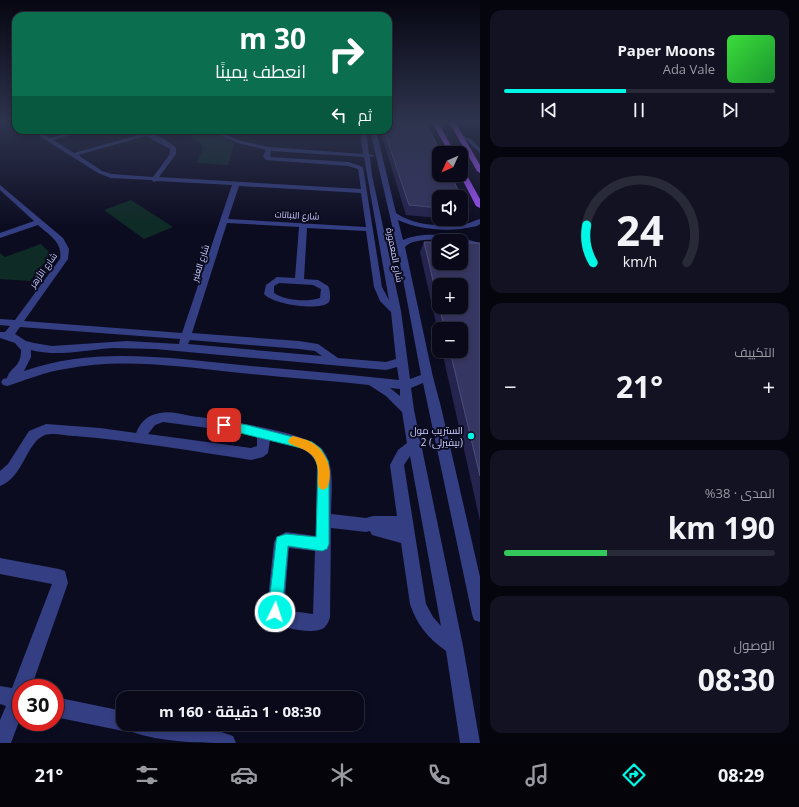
<!DOCTYPE html>
<html lang="ar">
<head>
<meta charset="utf-8">
<style>
	body { margin:0; font-family:"Open Sans",Cairo,sans-serif; background:#121222; color:#f1f3f6; direction:rtl; height:100vh; display:flex; flex-direction:column; font-size:15px; white-space:nowrap }
	* { box-sizing:border-box; margin:0 }
	p { font-size:13px; color:#999aa2 }
	.icon { flex:none; width:22px; height:22px; fill:none; stroke:currentColor; stroke-width:2; stroke-linecap:round; stroke-linejoin:round }
	.map { position:relative; flex:1; overflow:hidden; direction:ltr }
	.details { display:flex; flex-direction:column; gap:10px; padding:10px; background:#05050e; width:319px }
	.details>* { flex:none }
	.top-card { position:absolute; left:12px; top:12px; width:380px; height:122px; border-radius:12px; box-shadow:0 2px 6px #0003,0 0 0 1px #292a38; direction:rtl; background:#0b6e4f; color:#fff; overflow:hidden }
	.needle { width:26px; rotate:225deg }
	.buttons { position:absolute; left:432px; top:146px; display:grid; gap:8px }
	.buttons a { display:grid; place-items:center; width:36px; height:36px; border-radius:8px; background:#090919; box-shadow:0 2px 6px #0003,0 0 0 1px #292a38; font-size:20px }
	.speed { position:absolute; left:12px; top:679px; display:flex; gap:8px; font-size:20px; font-weight:700; text-align:center }
	.speed>* { display:grid; place-content:center; width:52px; height:52px; border-radius:50%; background:#090919; box-shadow:0 2px 6px #0003,0 0 0 1px #292a38; line-height:1 }
	.speed .limit { border:6px solid #d22; background:#fff; color:#111 }
	.pin { position:absolute; display:grid; place-items:center; width:34px; height:34px; color:#fff; margin:-17px; border-radius:8px; box-shadow:0 2px 6px #0006 }
	.me { position:absolute; width:44px; margin:-22px; rotate:4deg; stroke-linejoin:round; filter:drop-shadow(0 0 3px #0008) }
	.turn { display:flex; align-items:center; gap:14px; height:84px; padding:0 20px; font-size:18px }
	.turn .icon { width:52px; height:52px; stroke-width:2.5 }
	.turn b { display:block; font-size:28px; line-height:34px }
	.then { display:flex; align-items:center; height:38px; padding:0 20px; background:#0003; gap:8px; font-size:15px }
	.big { font-size:30px; font-weight:700; line-height:1.1 }
	.details .tile { flex:1; display:flex; flex-direction:column; justify-content:center; gap:6px; min-width:0; padding:0 14px; border-radius:12px; background:#121222 }
	.details .dial { align-items:center; gap:0 }
	.dial svg { height:104px; overflow:visible; fill:none; stroke:#292a38; stroke-width:7; stroke-linecap:round; text-anchor:middle }
	.dial text { fill:#f1f3f6; stroke:none }
	.song { display:flex; align-items:center; gap:12px }
	.cover { width:48px; height:48px; border-radius:6px; background:linear-gradient(135deg,hsl(120 70% 55%),hsl(130 70% 35%)) }
	.played { height:4px; border-radius:2px; background:linear-gradient(90deg,#00f6e5 45%,#292a38 45%) }
	.keys { display:flex; justify-content:space-around; direction:ltr }
	.heat { display:flex; justify-content:space-between; align-items:center; font-size:22px; direction:ltr }
	.charge { height:6px; border-radius:3px; background:linear-gradient(90deg,#34c759 38%,#292a38 0) }
	.trip { position:absolute; left:116px; top:691px; width:248px; height:40px; border-radius:12px; background:#090919; box-shadow:0 2px 6px #0003,0 0 0 1px #292a38; font-weight:700; line-height:40px; text-align:center; direction:rtl }
	.dock { display:flex; height:64px; justify-content:space-around; align-items:center; background:#04040a; color:#999aa2 }
	.dock .icon { width:28px; height:28px }
	.dock .current { color:#00f6e5 }
	.dock b { font-size:18px; color:#f1f3f6 }
	main { display:flex; flex:1; min-height:0 }
	.map>svg:first-child { display:block }
	.green { fill:#0e2b25 }
	.lines { fill:none; stroke-linecap:round; stroke-linejoin:round }
	.minor { fill:#343e82; fill-rule:evenodd }
	.major { fill:#a152ff; fill-rule:evenodd }
	.wall { fill:#25244f; fill-rule:evenodd }
	.building { fill:#363662; stroke:#4e4e7b }
	.route { fill:#00f6e5; stroke:#00a095 }
	.slow { fill:#f59e0b }
	.poi-dot { fill:#00f6e5; stroke:#0c0c21; stroke-width:1.5 }
	.labels { text-anchor:middle; dominant-baseline:central; stroke-width:4; stroke-linejoin:round; paint-order:stroke }
	.far-street-label { font-size:9px; fill:#cbceff; stroke:#0c0c21 }
	.poi-label { font-size:10px; fill:#cbceff; stroke:#0c0c21; text-anchor:end }
</style>
</head>
<body>
<main>
<section class="details">
<div class="tile">
<div class="song"><i class="cover"></i><div><b>Paper Moons</b><p>Ada Vale</p></div></div>
<div class="played"></div>
<div class="keys"><svg class="icon" aria-label="previous" viewBox="0 0 24 24"><path d="M18 5L8 12l10 7zM5 5v14"/></svg><svg class="icon" aria-label="pause" viewBox="0 0 24 24"><path d="M8 5v14M16 5v14"/></svg><svg class="icon" aria-label="next" viewBox="0 0 24 24"><path d="M6 5l10 7-10 7zM19 5v14"/></svg></div>
</div>
<div class="tile dial"><svg viewBox="0 0 100 80">
<path d="M14 69A42 42 0 1 1 86 69"/>
<path d="M14 69A42 42 0 0 1 9 40" stroke="#00f6e5"/>
<text x="50" y="56" font-size="32" font-weight="700">24</text>
<text x="50" y="72" font-size="11">km/h</text>
</svg></div>
<div class="tile"><p>التكييف</p>
<div class="heat"><a>−</a><b class="big">21°</b><a>+</a></div>
</div>
<div class="tile"><p>المدى · 38%</p><b class="big">190 km</b><div class="charge"></div></div>
<div class="tile"><p>الوصول</p><b class="big">08:30</b></div>
</section>
<div class="map">
<svg width="480" height="743" viewBox="0 0 480 743">
	<rect width="100%" height="100%" fill="#0c0c21"/>
	<path class="green" d="M206,131l27,11 1,4 -6,19 -31,-2 6,-15 -3,-5 -11,-7z
		M131,200l42,27 -29,12 -40,-29z
		M41,244l10,10 -21,27 -30,-2v-26l5,4z"/>
	<g class="lines">
		<path class="minor" d="M30,130h7l13,8 31,-8h9l-37,10 21,13 68,-19 -7,-4c13,0 32,9 41,18v6l-17,23 202,12 -3,-20 -10,-3 -82,-6 -3,-4 3,-6 -28,-7 -32,-13h8l28,11 27,6 94,7 -3,-24h6l3,24 7,2 -6,-26h6l20,83c18,13 48,14 69,11 6,-1 10,-4 15,-5v5l-3,2c-24,6 -56,5 -79,-6l5,20c22,-10 55,-4 77,3v4l-19,-4v-2c-15,0 -46,-5 -56,6l28,130 8,30 39,170v45l-6,-2 -2,-6 -49,-231 -12,5 3,22 49,236 17,97h-20l-14,-92c-18,-13 -29,-26 -36,-47l-9,-61 -29,-8 -2,-4 -4,1 -35,-4 -1,89c-1,4 -3,8 -6,11 -11,7 -42,0 -53,-6l-4,-14 7,-66 3,-5 9,-5 30,4 1,-71c-6,-19 -31,-21 -47,-25l-2,13 -5,4 -12,3c-58,-9 -117,-19 -176,-24 -8,0 -22,-4 -30,-1 -19,7 -21,42 -45,51v-15l8,-7 21,-33 17,-7 54,4 36,5c5,-12 12,-18 24,-20 9,-2 21,1 31,3 25,3 116,15 131,33 14,16 9,45 9,65l35,4 7,-2h24l-7,-51 8,-15 9,-7 -5,-31 -16,-16 -17,-11c-46,-5 -92,-8 -138,-13 -55,-6 -112,-14 -166,-3 -20,3 -39,11 -58,17l-4,-1 -2,-3 2,-3 4,-1c4,-12 14,-10 14,-28l-6,-7 -15,-5v-6h5l5,-6 -10,-1v-6l15,1 45,-61c3,-17 -11,-24 -22,-34l-38,13v-5l34,-12 -34,-31v-5l63,53 6,11 -1,10 -44,62 158,12 50,-148 -75,-4 -3,1 -3,-2 -40,-2 -13,-5zM146,136l24,13v5l-17,23 -41,-3 -10,-3 -24,-16zM271,151l93,6 25,143 -7,-13 -19,-120 -14,-5 -79,-5zM376,156l21,91 24,128 -11,4 -9,-68 -29,-136 -2,-18zM239,186l122,7 5,34 -138,-8zM227,223l72,4 -4,51 -18,-1 -11,8 -2,9c8,10 56,18 65,8 2,-4 1,-13 -1,-16l-10,-6 -14,-1 3,-51 59,3 8,56 6,14 11,11 5,47 -10,3 -48,-4 -20,-14 -19,-3 -107,-8zM279,283l34,2 8,4 -1,9c-13,4 -34,3 -46,-5v-7zM20,327l160,12 -1,5 -52,-3 -75,5 -18,-3 -8,-2 -11,-7zM190,340l109,9 16,2 7,5 -134,-12zM113,348l42,1 231,21 11,-3 2,13c-53,-6 -105,-10 -158,-15 -71,-7 -147,-19 -217,6l7,-14v-7c26,7 55,0 82,-2zM390,388l10,1v7zM163,422l75,10 19,5v9l-6,2 -103,-14 7,-9zM410,456l31,170 -8,-9 -7,-13 -22,-139zM289,548l26,3 -2,63 -29,-4z
			M463,136l8,3 9,9v5l-13,-12 -7,-3z
			M0,558l59,11 6,2 3,12 -37,105h-10v28l-10,27h-11v-23l6,-14 -6,-2v-18l12,2 40,-104 -52,-10z
			M55,697l68,14v13c37,0 75,-2 110,12l3,7c-36,0 -73,0 -107,-12l-1,-2 -5,2 -68,-14z"/>
		<path class="major" d="M432,122h6l17,31h-6z
			M449,122h6l25,43v8l-3,-2z
			M461,168l3,2 16,29v9l-4,-2 -16,-31z"/>
	</g>
	<path class="wall" d="M388,122h38l15,31h-2v22h12l17,36 -4,9 -13,-1h10v-22h-22v21l-33,-3 -26,-85h8z
		M424,242l56,1v278l-38,-170h19v-22h-22v8l-19,-85zM439,285l22,22h-22z"/>
	<path class="building" d="M388,122h38l15,31h-2v22h12l17,36 -7,-1v-13h-22v11l-30,-3 -25,-75h4z
		M424,242h15v21h22v-20h19v233l-30,-125h11v-22h-16l-6,-22h22v-22h-22v21z"/>
	<linearGradient id="sky" x2="0" y2="1"><stop stop-color="#070712"/><stop offset="0.54" stop-color="#2e344e"/><stop offset="1" stop-color="#2e344e" stop-opacity="0"/></linearGradient>
	<rect width="480" height="226" fill="url(#sky)"/>
	<path class="route" d="M224,421l23,4 65,17 9,7 7,12 1,9v74l-2,5 -5,2 -34,-5 -6,66 -2,5 -5,2 -5,-2 -2,-5 8,-70 1,-5 9,-3 30,3 2,-67c-1,-11 -5,-15 -13,-21l-85,-21 -1,-3 1,-3z"/>
	<path class="slow" d="M293,436c6,2 13,3 18,6 15,8 24,30 16,46l-4,2 -4,-2c-2,-5 -1,-10 -1,-15 0,-20 -13,-23 -28,-29l-2,-3 2,-3z"/>
	<circle class="poi-dot" cx="471" cy="436" r="4"/>
	<g class="labels">
		<g class="far-street-label">
			<text transform="translate(297 215) rotate(3)">شارع النباتات</text>
			<text transform="translate(395 255) rotate(79)">شارع المعمورة</text>
			<text transform="translate(200 263) rotate(-72)">شارع العنبر</text>
			<text transform="translate(43 270) rotate(-55)">شارع الأزهر</text>
		</g>
		<g class="poi-label">
			<text x="463" y="430">الستريب مول<tspan x="463" dy="12">2 (بيفيرلى)</tspan></text>
		</g>
	</g>
</svg>
<div class="buttons">
<a><svg class="needle" viewBox="-14 -14 28 28"><path d="M0-13l5 13h-10z" fill="#e53935"/><path d="M0 13l5-13h-10z" fill="#999aa2"/></svg></a>
<a><svg class="icon" aria-label="sound" viewBox="0 0 24 24"><path d="M4 9h4l5-4v14l-5-4H4zM17 9q2 3 0 6"/></svg></a>
<a><svg class="icon" aria-label="layers" viewBox="0 0 24 24"><path d="M12 4l9 5-9 5-9-5zM3 14l9 5 9-5"/></svg></a>
<a>+</a>
<a>−</a>
</div>
<div class="speed"><div class="limit">30</div></div>
<div class="pin" style="left:224px;top:425px;background:#d93025"><svg class="icon" aria-label="arrive" viewBox="0 0 24 24"><path d="M6 21V4h12l-3 4 3 4H6"/></svg></div>
<svg class="me" style="left:275px;top:612px" viewBox="-20 -20 40 40"><circle r="17" fill="#00f6e5" stroke="#fff" stroke-width="3"/><path d="M0-11L8 9 0 5-8 9z" fill="#fff"/></svg>
<div class="trip">08:30 · 1 دقيقة · 160 m</div>
<div class="top-card">
<div class="turn"><svg class="icon" aria-label="right" viewBox="0 0 24 24"><path d="M7 20v-9h11M14 6l5 5-5 5"/></svg><div><b>30 m</b>انعطف يمينًا</div></div>
<div class="then">ثم<svg class="icon" aria-label="left" viewBox="0 0 24 24"><path d="M17 20v-9H6M10 6l-5 5 5 5"/></svg></div>
</div>
</div>
</main>
<nav class="dock">
<b>08:29</b>
<svg class="icon current" aria-label="directions" viewBox="0 0 24 24"><path d="M12 3l9 9-9 9-9-9zM9 14v-3h6M13 9l2 2-2 2"/></svg>
<svg class="icon" aria-label="music" viewBox="0 0 24 24"><path d="M9 18V5l10-2v13"/><circle cx="6" cy="18" r="3"/><circle cx="16" cy="16" r="3"/></svg>
<svg class="icon" aria-label="phone" viewBox="0 0 24 24"><path d="M5 4h4l2 5-3 2q2 4 5 5l2-3 5 2v4C11 20 4 13 5 4z"/></svg>
<svg class="icon" aria-label="climate" viewBox="0 0 24 24"><path d="M12 3v18M4 7l16 10M4 17L20 7"/></svg>
<svg class="icon" aria-label="car" viewBox="0 0 24 24"><path d="M5 17H2v-5l4-1 3-4h7l3 4 3 1v5h-3M9 17h6M6 11h13"/><circle cx="7" cy="17" r="2"/><circle cx="17" cy="17" r="2"/></svg>
<svg class="icon" aria-label="filters" viewBox="0 0 24 24"><path d="M4 7h16M4 17h16"/><circle cx="9" cy="7" r="2"/><circle cx="15" cy="17" r="2"/></svg>
<b>21°</b>
</nav>
</body>
</html>
